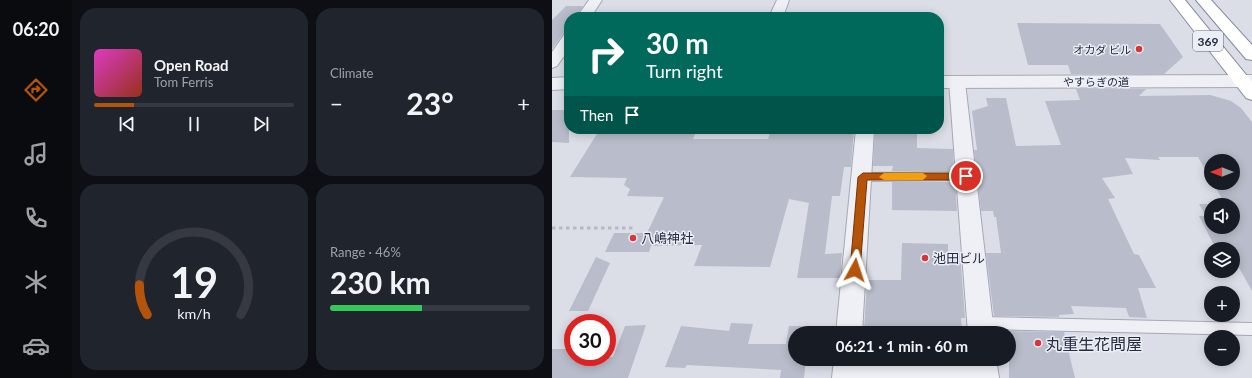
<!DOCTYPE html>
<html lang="en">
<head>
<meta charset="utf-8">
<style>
	body { margin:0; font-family:Lato,"Noto Sans JP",sans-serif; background:#20242c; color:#f1f3f6; height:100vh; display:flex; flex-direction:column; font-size:15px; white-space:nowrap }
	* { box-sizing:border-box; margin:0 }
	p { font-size:13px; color:#9ea1a6 }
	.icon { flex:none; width:22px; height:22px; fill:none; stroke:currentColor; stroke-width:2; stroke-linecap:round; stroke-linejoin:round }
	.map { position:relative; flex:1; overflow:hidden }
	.sheet { display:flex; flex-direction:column; gap:8px; padding:8px; background:#0d0f14; width:480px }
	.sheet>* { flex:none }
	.banner { position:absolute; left:12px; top:12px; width:380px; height:122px; border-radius:16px; box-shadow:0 2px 10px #0003; background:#00695c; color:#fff; overflow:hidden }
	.needle { width:26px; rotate:270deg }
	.buttons { position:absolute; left:652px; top:154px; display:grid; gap:8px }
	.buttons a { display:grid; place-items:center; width:36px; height:36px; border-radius:50%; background:#171b24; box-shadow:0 2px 10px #0003; font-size:20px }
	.speed { position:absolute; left:12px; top:314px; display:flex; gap:8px; font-size:20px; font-weight:700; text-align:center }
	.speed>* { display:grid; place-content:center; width:52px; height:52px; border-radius:50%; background:#171b24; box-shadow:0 2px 10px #0003; line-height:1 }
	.speed .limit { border:6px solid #d22; background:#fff; color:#111 }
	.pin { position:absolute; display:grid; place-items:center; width:34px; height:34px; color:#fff; margin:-17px; border:2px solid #fff; border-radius:50%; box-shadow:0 1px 4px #0007 }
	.me { position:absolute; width:44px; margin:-22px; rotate:5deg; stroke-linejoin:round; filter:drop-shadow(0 0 3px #0008) }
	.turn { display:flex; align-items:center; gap:14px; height:84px; padding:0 16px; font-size:18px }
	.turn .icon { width:52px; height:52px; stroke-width:2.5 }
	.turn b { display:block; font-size:28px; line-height:34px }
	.then { display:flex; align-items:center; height:38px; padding:0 16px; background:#0003; gap:8px; font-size:15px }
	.big { font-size:30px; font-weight:700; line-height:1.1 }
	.sheet .tile { flex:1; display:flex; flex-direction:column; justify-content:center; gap:6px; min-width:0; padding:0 14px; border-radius:16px; background:#20242c }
	.sheet .dial { align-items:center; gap:0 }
	.dial svg { height:104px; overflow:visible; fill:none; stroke:#363941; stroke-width:7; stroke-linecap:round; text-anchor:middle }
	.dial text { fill:#f1f3f6; stroke:none }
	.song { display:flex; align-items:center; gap:12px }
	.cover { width:48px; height:48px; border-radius:6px; background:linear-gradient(135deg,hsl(310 70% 55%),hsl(10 70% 35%)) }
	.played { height:4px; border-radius:2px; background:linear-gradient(90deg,#b45309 20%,#363941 20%) }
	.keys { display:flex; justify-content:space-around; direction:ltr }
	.heat { display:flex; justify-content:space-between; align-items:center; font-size:22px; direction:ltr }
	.charge { height:6px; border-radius:3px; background:linear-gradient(90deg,#34c759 46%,#363941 0) }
	.sheet .tiles { flex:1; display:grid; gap:8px; grid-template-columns:repeat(2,1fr) }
	.trip { position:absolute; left:236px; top:326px; width:228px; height:40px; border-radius:20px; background:#171b24; box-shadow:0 2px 10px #0003; font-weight:700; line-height:40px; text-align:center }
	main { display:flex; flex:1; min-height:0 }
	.menu { display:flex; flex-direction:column; width:72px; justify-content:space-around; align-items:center; background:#090b0e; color:#9ea1a6 }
	.menu .icon { width:28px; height:28px }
	.menu .current { color:#b45309 }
	.menu b { font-size:18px; color:#f1f3f6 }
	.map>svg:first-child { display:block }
	.building { fill:#b9bcca; fill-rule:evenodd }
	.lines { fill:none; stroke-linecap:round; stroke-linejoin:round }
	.service-casing { stroke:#a5a8b5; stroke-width:2 }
	.minor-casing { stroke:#a5a8b5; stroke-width:2 }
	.tertiary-casing { stroke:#a5a8b5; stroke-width:2 }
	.trunk-casing { stroke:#82899f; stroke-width:2 }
	.path { stroke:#b6b9c2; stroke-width:3; stroke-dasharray:3.5 3.5; stroke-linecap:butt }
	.service { fill:#eff0f5; fill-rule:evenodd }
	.minor { fill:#eff0f5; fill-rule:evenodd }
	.tertiary { fill:#eff0f5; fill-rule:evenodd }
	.trunk { fill:#fff; fill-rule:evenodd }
	.route { fill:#b45309; stroke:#753606 }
	.slow { fill:#f59e0b }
	.poi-dot { fill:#d83635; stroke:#ebeef5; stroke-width:1.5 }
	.labels { text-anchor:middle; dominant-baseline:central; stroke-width:3; stroke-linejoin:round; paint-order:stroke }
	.far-poi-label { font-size:11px; fill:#242a3f; stroke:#ebeef5; text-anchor:end }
	.far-street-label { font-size:11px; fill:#242a3f; stroke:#ebeef5 }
	.shield { fill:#ebeef5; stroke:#606576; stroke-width:1 }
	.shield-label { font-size:12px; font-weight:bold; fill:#242a3f }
	.poi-label { font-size:13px; fill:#242a3f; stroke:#ebeef5; text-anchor:start }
	.near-poi-label { font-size:16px; fill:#242a3f; stroke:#ebeef5; text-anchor:start }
</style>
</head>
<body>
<main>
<nav class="menu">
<b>06:20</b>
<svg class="icon current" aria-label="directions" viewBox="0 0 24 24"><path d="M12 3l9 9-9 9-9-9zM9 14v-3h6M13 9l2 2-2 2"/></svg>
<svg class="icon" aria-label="music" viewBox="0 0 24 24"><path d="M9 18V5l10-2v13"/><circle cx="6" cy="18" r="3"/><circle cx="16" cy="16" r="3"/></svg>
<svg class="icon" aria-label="phone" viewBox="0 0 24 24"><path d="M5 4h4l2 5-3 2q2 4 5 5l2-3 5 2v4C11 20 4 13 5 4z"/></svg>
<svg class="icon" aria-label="climate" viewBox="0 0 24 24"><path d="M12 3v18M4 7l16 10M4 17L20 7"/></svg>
<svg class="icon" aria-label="car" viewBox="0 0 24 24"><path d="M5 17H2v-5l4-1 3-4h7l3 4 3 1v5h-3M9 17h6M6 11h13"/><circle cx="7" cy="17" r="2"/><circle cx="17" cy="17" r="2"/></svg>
</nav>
<section class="sheet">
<div class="tiles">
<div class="tile">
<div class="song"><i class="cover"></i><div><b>Open Road</b><p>Tom Ferris</p></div></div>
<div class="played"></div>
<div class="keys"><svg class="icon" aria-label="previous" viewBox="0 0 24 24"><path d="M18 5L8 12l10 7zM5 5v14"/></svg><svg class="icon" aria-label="pause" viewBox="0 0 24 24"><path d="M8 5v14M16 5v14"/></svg><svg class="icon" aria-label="next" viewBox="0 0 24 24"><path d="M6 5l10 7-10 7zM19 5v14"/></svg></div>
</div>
<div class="tile"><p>Climate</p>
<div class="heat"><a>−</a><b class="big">23°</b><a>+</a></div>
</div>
<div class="tile dial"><svg viewBox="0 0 100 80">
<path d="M14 69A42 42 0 1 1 86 69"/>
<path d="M14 69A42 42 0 0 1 8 46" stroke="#b45309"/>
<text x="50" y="56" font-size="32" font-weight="700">19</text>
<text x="50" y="72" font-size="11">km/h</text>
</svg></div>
<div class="tile"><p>Range · 46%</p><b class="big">230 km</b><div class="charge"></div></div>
</div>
</section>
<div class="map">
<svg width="700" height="378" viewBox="0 0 700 378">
	<rect width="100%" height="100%" fill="#dcdee7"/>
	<path class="building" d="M14,6h17l-7,11h-7v16l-6,1 -11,15v-29z
		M465,23l143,1 23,33 -19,17h-93l-3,-9h-40z
		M524,89h70l-7,7 71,-1 21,6 10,7 11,14v169l-19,-34v-8h-17l-17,-33h7l-7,-12h26l-12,-21h20v-22h-22v19l-13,-23h-40l2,3 -35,-2 8,16 -31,4 13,20 -7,1 26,55 5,1 17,33h-18l9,30 -18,-1 -3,-9 -55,-2 3,8 -15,1v2l-65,-1 -8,-63h15l-5,-36h-2l-1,-6h-12l-7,-61h3l-5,-39 16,-5 -2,-8h20l10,48 45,-1 -16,-44 35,-1zM659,205h22v22h-22z
		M0,110h17v33l-17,-1z
		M48,129h97l-4,10h75l3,-10h83l-3,38h-7l-4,29h-8l-7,58 17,-1 -2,25h-43l12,-75 -20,-4 -19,68 -76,-1 8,-21 -51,1 -2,6h-44l9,-19h33l17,-36 -37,-1 3,-7 -6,-4 3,-7 -57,-1z
		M323,129h42v19l36,1 1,22h-62l1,-5h-20z
		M340,182h63l2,29 -65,-1z
		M350,243l46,1v9h12l5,65h-4l1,15 -98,-1 3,-52h34z
		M44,257l14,6 -22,48h-19z
		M179,323l22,1 -5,20h38l3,-18h22l-1,7h-15v26h11l-2,19h-24l1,-8 -94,-5 -2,3 -20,-1 16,-41 48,5z
		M94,325l-18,53h-76v-29h21v8h40l12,-31z
		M457,331l55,1 11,46h-66z"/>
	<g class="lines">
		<defs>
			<path id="service" d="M414,172l3,1 2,3 -2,3 -3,1 -103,1 -3,-1 -2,-3 2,-3 3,-1z
				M428,317l272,6v12l-272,-6 -4,-2 -2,-4 2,-4z
				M294,364l138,1 5,2 2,5 -2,5 -3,1h-140l-5,-2 -2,-5 2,-5z"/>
			<path id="minor" d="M37,0h13l-11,17h-14z
				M225,0h12l-6,17h-14z
				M17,34v15l-12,17 -5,2v-16l12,-17z
				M405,77l6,1 2,4 29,251h-26l-19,-251 2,-4z
				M304,129h18l-12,204h-26z
				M282,359h26v19h-28z
				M418,359h26l3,19h-28z"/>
			<path id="tertiary" d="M700,75v12l-313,1v-12z
				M17,77v12l-17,1v-12z"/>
			<path id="trunk" d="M618,0h15l67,82v18l-6,-2z
				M644,0h15l41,45v15l-6,-1z"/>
		</defs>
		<use href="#service" class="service-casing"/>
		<use href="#minor" class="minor-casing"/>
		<use href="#tertiary" class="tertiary-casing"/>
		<use href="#trunk" class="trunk-casing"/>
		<path class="path" d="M0,228h84"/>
		<use href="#service" class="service"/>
		<use href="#minor" class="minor"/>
		<use href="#tertiary" class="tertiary"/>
		<use href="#trunk" class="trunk"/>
	</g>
	<path class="route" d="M311,173h103l4,3 -4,4h-99l-7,90 -1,4 -4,1 -4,-1 -1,-4 8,-93z"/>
	<path class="slow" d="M332,173h39l4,3 -4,4h-39l-5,-3z"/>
	<g class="poi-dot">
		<circle cx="587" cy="49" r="4"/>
		<circle cx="81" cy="238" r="4"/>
		<circle cx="373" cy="258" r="4"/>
		<circle cx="486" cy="343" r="4"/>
	</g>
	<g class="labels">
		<g class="far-poi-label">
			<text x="579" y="49">オカダ ビル</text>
		</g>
		<g class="far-street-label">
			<text x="544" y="81">やすらぎの道</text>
		</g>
		<rect class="shield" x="641" y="31" width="30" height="20" rx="3"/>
		<g class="shield-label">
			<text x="656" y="41">369</text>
		</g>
		<g class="poi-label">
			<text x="89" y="238">八嶋神社</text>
			<text x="381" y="258">池田ビル</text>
		</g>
		<g class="near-poi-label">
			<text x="494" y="343">丸重生花問屋</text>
		</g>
	</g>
</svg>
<div class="buttons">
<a><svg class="needle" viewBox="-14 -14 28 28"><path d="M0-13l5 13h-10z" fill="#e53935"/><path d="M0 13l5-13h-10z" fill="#9ea1a6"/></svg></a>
<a><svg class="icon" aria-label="sound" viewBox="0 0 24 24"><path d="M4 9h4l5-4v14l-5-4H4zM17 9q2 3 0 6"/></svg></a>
<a><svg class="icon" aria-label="layers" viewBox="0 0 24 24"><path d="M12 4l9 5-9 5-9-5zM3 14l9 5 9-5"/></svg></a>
<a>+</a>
<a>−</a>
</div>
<div class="speed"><div class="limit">30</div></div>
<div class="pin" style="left:414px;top:176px;background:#d93025"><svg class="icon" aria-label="arrive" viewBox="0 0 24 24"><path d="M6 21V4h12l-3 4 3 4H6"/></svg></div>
<svg class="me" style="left:303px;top:270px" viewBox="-20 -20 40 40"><path d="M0-17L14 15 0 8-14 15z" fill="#b45309" stroke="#fff" stroke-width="4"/></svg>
<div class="trip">06:21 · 1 min · 60 m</div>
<div class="banner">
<div class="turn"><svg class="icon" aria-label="right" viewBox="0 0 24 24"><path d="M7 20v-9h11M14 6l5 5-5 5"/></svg><div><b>30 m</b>Turn right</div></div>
<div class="then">Then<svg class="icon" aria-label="arrive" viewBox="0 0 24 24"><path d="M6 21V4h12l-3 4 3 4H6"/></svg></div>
</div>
</div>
</main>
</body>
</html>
